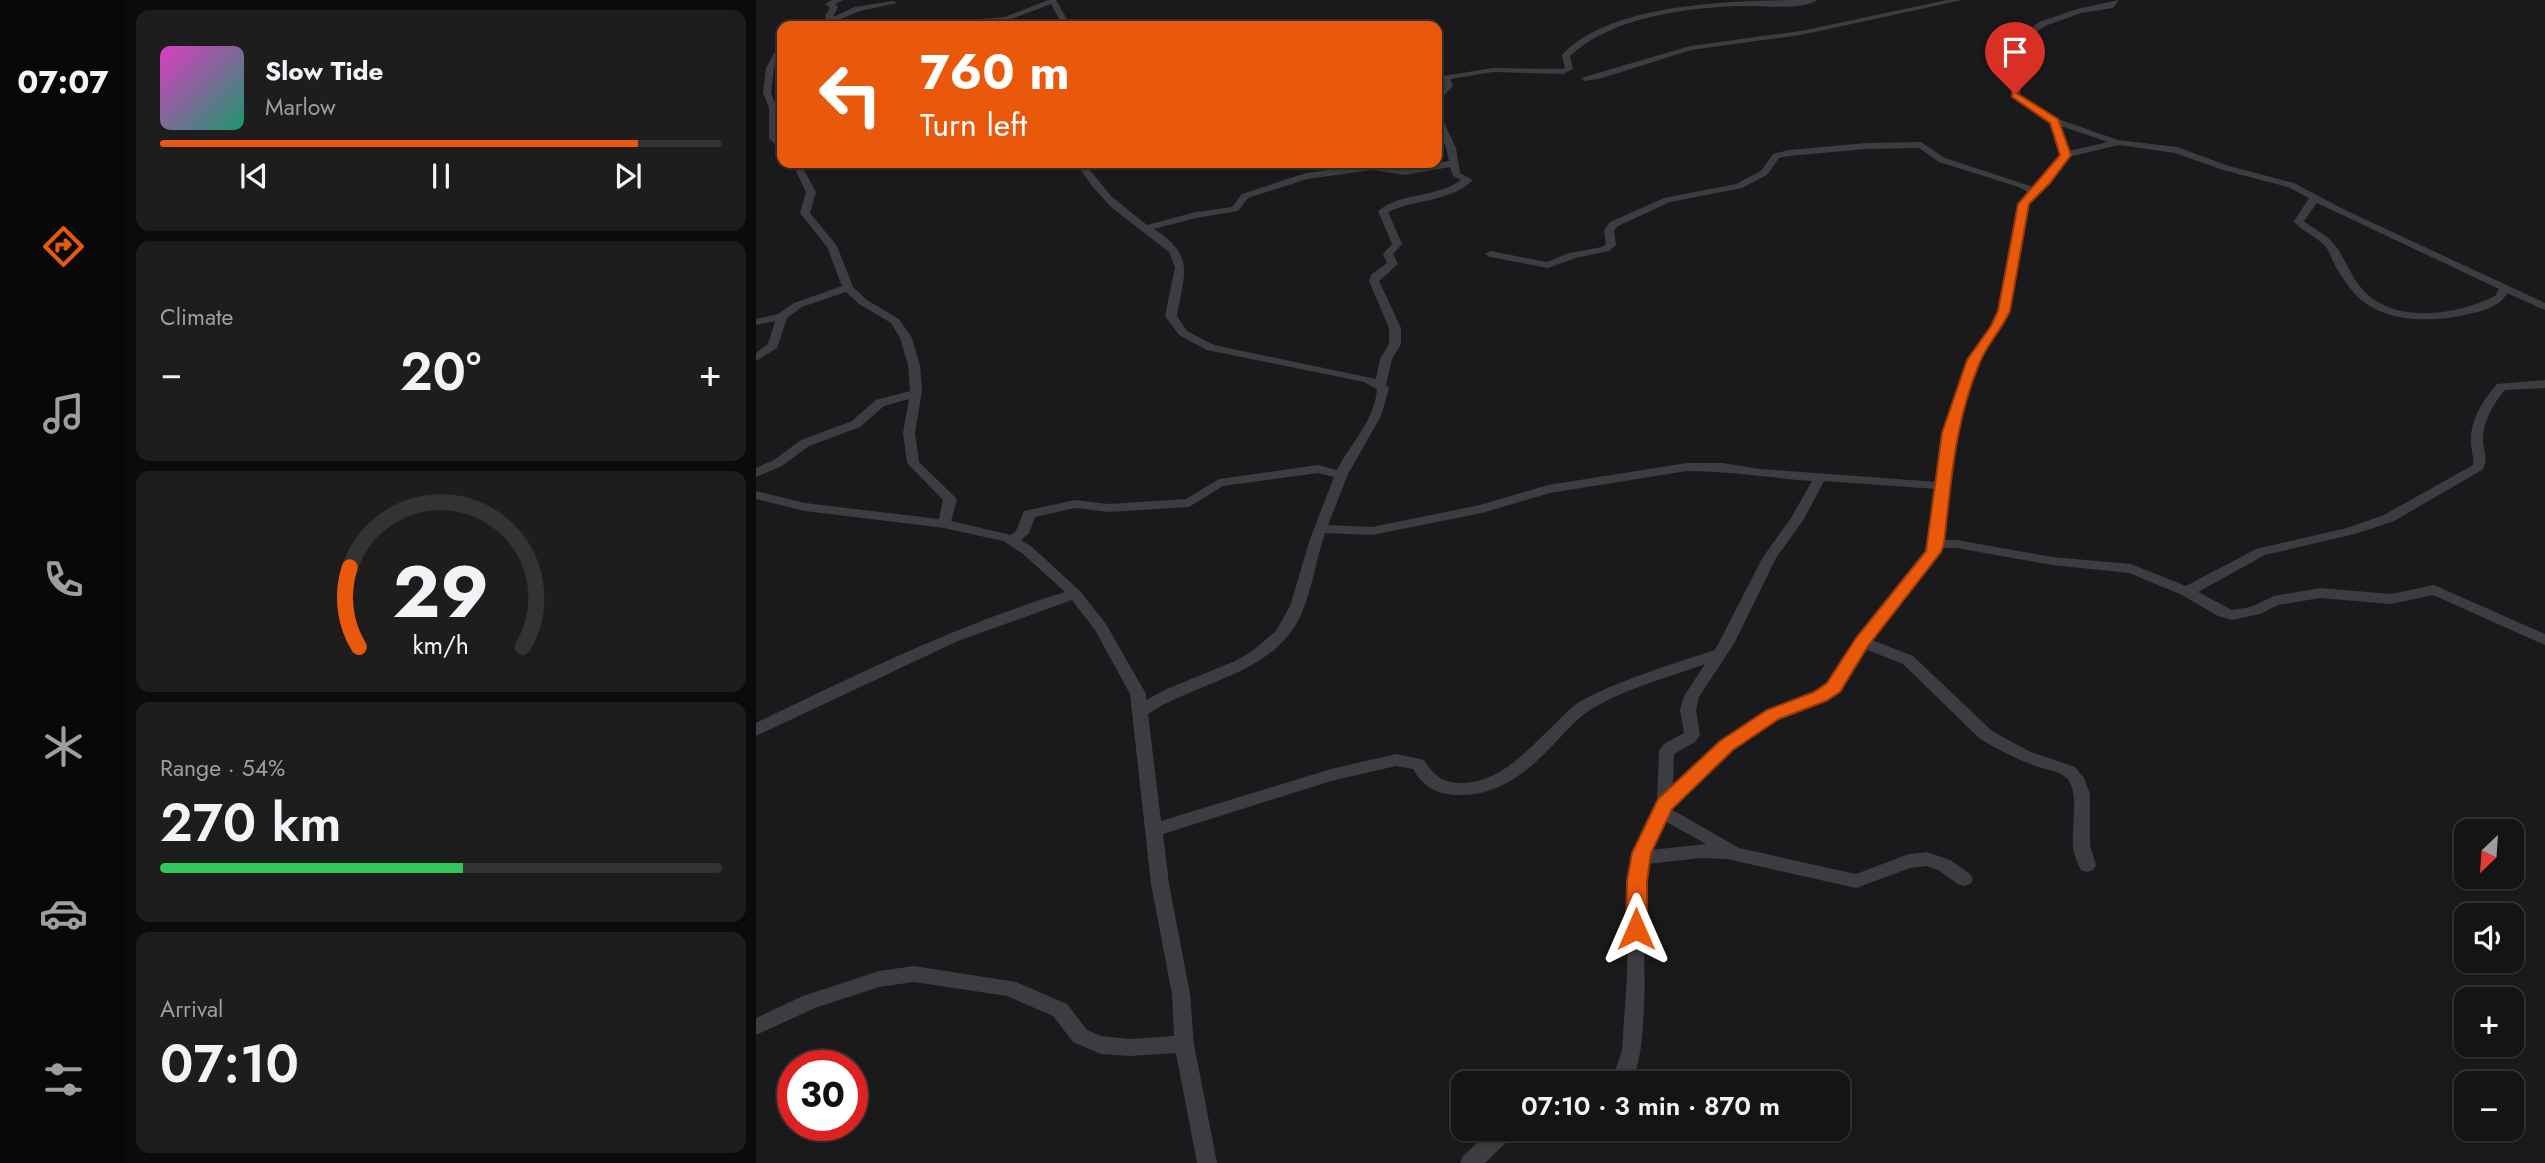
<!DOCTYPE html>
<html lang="en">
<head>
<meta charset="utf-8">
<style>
	body { margin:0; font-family:Jost,sans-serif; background:#1d1d1e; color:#f1f3f6; height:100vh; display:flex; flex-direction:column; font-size:26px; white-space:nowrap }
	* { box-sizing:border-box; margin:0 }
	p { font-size:23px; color:#9d9ea0 }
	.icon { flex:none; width:38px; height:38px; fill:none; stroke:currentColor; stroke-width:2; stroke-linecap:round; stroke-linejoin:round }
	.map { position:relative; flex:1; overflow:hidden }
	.drawer { display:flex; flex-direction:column; gap:10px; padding:10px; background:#0b0b0c; width:630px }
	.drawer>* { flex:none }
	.top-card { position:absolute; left:21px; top:21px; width:665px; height:147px; border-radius:14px; box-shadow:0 2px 5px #0004,0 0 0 2px #333334; background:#ea580c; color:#fff; overflow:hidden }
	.needle { width:46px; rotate:205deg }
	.tools { position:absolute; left:1698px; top:819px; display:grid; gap:14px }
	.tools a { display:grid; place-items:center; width:70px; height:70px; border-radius:14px; background:#141415; box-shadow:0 2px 5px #0004,0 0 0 2px #333334; font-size:35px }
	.speed { position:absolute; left:21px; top:1050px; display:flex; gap:14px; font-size:35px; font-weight:700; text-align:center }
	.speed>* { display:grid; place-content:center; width:91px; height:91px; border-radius:50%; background:#141415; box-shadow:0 2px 5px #0004,0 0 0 2px #333334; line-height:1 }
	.speed .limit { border:10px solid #d22; background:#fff; color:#111 }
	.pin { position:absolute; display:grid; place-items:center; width:60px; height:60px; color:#fff; margin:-72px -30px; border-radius:50% 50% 50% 0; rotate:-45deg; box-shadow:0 0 7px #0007 }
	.pin .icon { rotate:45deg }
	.me { position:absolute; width:77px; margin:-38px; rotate:0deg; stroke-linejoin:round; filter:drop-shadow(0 0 5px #0008) }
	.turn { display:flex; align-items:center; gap:24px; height:147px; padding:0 28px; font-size:32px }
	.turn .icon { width:91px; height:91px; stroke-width:2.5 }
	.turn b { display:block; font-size:49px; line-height:60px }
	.big { font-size:52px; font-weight:600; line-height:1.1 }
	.drawer .widget { flex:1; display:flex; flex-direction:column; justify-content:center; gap:10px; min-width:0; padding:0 24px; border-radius:14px; background:#1d1d1e }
	.drawer .dial { align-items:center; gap:0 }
	.dial svg { height:182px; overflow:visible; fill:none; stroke:#333334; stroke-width:7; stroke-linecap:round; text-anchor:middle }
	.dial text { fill:#f1f3f6; stroke:none }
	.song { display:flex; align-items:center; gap:21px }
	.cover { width:84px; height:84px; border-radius:10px; background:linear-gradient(135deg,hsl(310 70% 55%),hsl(160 70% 35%)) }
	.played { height:7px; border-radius:4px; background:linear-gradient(90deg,#ea580c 85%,#333334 85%) }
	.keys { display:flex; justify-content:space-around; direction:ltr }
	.heat { display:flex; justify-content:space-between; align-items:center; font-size:38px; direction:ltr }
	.charge { height:10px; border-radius:5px; background:linear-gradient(90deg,#34c759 54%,#333334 0) }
	.trip { position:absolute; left:695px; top:1071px; width:399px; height:70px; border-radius:14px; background:#141415; box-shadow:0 2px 5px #0004,0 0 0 2px #333334; font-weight:600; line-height:70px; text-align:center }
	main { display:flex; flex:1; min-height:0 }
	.menu { display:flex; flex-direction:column; width:126px; justify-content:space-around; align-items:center; background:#080808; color:#9d9ea0 }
	.menu .icon { width:49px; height:49px }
	.menu .active { color:#ea580c }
	.menu b { font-size:32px; color:#f1f3f6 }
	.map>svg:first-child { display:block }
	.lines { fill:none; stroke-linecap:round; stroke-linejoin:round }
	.street { fill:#3c3d40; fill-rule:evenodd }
	.route { fill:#ea580c; stroke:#983908; stroke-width:2 }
</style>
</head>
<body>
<main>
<nav class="menu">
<b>07:07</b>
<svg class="icon active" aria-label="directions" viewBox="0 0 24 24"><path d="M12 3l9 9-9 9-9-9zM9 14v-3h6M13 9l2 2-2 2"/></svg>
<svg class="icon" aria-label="music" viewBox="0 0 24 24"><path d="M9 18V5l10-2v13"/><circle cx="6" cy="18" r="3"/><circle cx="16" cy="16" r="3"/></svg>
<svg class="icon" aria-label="phone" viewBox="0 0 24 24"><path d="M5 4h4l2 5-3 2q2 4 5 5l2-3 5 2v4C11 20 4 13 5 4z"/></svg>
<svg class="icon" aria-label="climate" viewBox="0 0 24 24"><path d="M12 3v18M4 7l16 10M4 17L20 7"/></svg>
<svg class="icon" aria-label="car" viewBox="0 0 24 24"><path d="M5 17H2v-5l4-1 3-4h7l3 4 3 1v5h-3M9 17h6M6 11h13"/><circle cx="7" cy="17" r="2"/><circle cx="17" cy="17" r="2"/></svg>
<svg class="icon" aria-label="filters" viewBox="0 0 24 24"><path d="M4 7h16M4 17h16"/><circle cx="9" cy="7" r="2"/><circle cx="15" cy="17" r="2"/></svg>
</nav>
<section class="drawer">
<div class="widget">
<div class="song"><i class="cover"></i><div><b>Slow Tide</b><p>Marlow</p></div></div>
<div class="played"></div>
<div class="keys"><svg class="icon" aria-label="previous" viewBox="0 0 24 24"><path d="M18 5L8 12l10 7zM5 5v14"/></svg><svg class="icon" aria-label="pause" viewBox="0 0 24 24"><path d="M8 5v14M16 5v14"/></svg><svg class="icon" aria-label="next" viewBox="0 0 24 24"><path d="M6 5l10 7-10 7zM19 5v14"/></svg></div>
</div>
<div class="widget"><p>Climate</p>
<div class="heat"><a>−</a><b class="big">20°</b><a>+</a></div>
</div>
<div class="widget dial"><svg viewBox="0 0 100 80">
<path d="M14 69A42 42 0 1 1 86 69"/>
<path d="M14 69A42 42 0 0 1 10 34" stroke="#ea580c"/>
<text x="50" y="56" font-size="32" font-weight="700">29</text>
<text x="50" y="72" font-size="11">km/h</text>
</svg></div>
<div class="widget"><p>Range · 54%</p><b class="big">270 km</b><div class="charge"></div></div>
<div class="widget"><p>Arrival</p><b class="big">07:10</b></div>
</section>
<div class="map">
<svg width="1789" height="1163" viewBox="0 0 1789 1163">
	<rect width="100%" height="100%" fill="#1a1a1c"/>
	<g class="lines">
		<path class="street" d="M76,0h11l-8,4 3,3 -5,10 22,-10 38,-6 4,2 -37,8 -36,15h-10l12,-6 -1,-4 5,-8 -5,-4z
			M292,0h8l15,26h-8l-12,-22 -45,17 -60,5h-30l4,-2 85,-7z
			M1062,0c-20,11 -52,5 -75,6 -54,1 -132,11 -173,50l3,13 -10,5 -70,-2 -43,7 3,7 -12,12v18l15,32 4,25 13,7c-23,22 -57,19 -85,32l14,32 -9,10 5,10 -19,17 22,47v16l-9,15 -6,26 3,3 -8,28 -33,58 -20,51 44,2 108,-22 68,-20 139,-22h36l37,6 177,13 6,-49 25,-73 23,-34 8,-15 19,-107 10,-12 -9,-5 -80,-25 -20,-14 -53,1 -77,7 -10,2 -12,17 -25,13 -72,14 -52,24 -4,4 2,15 -7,6 -33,7 -28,10 -58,-11 -5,-3 5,-3 57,11 22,-9 33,-6 4,-3 -2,-14 6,-8 54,-24 72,-14 25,-13 12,-17 16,-4 77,-7 55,-1 24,16 88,29 27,-32 -9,-33 -39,-25 3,-26 -11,-14v-7l35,-28 38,-13 42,-9 -6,8 -32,5 -36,13 -33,25v6l11,14 -3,25 38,23 60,21 59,7 52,19 65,17 49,26 202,94v7l-38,-17c-6,14 -28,19 -42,22 -38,8 -89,8 -115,-27 -6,-8 -13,-18 -17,-27 -3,-5 -4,-11 -8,-15 -8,-9 -21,-14 -30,-23l-1,-2 15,-23 -21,-11 -65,-17 -48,-17 -56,-8 -51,12 -40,47 -19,107 -6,15 -23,34 -25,73 -12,107h14l95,17 79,7 55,22 70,-37 91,-21 37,-13 89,-50c1,-8 -2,-15 -2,-23 -1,-22 12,-42 26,-58l48,-4v8l-40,2c-12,14 -23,33 -22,52 1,11 6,17 -1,28l-88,51 -39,13 -90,21 -67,37 34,18 19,-3 23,-11 46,-8 71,6 43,-9 111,49v11l-112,-50 -42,9 -71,-6 -42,7 -18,9 -28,6 -14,-4 -36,-21 -53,-22 -77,-8 -95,-17h-16l-9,17 -60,75 41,16 78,74 10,6 30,16 44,15 9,11 6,16v51l6,20 -3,5 -6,2 -6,-2c-4,-8 -8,-17 -8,-26 -2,-18 8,-57 -9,-68 -8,-6 -22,-7 -31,-11 -19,-7 -37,-16 -54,-27l-76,-74 -38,-15 -26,43 -14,9 -47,17 -46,31 -54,50 -7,10 68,39 117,26 53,-20 18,-2 23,8 20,14 3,5 -3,5 -6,2 -6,-2 -20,-14 -11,-4 -17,2 -54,20 -129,-29 -27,-1 -52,6c-7,48 -2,97 -4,146 -2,26 -2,49 -13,73h-20l11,-32 5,-75 1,-95 4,-28 17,-37 8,-12 2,-53 5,-7 20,-11 -4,-23 4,-14 21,-32c-35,13 -88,27 -118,48 -13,9 -24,23 -35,34 -25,27 -57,51 -96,49 -21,-1 -33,-9 -43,-26l-17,-3 -65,15 -168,53 6,50 21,110 4,50 23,119h-20l-21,-110 -46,3 -29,-2 -28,-12 -20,-26 -46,-20 -93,-14 -35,5 -64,21 -59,27v-17l47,-22 76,-25 35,-5 102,16 51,22 20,26 14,6 29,3 44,-3 -2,-42 -21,-110 -21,-190 -35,-64 -23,-30 -114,41 -202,95v-13c101,-49 201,-98 309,-131l-43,-39 -19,-12 -59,-13 -139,-17 -49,-12v-8l49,12 134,16 4,-19 -36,-37 -4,-30 6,-34 -25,7 -24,21 -51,19 -27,20 -26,11v-9l18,-8 27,-20 51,-19 24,-21 34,-9 -2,-26 -8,-27 -9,-15 -32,-19 -13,-12 -44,15 -15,11 -10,30 -21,13v-8l12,-9 7,-23 -19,4v-6l22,-5 16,-11 48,-17 -15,-39 -27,-34 6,-21 -14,-29h8l16,29 -6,21 27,33 16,41 14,13 32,19 13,19 8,27 2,26 -7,42 4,29 38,37 -6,22 60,14 5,-4 8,-20 51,-11 34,4 77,-5 33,-20 99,-14 19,5c13,-26 38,-50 40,-81l-13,-7 -157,-32 -28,-15 -14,-19 10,-49 -6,-15 -58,-45 -19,-21 -16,-23h8l27,33 36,29 49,-13 36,-5 10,-13 64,-21 66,-9 33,5 44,-8 -3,-13 -9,-22v-33l8,-7 -3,-5h-5v-4l56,-9 69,1 3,-1 -3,-13c50,-55 186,-55 256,-55zM1305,126l47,16 -39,9zM694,167l3,9 8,4c-24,18 -60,12 -83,31l14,33 -9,10 4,9 -16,12 -2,6 20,47v16l-9,15 -4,20 -162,-34 -27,-14 -10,-15c7,-43 19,-60 -23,-87l42,-11 42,-7 10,-13 59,-19 65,-9 33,5zM1561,203l182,86 -4,7c-38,19 -100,29 -132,-6 -13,-14 -18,-33 -29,-46 -8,-10 -21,-15 -30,-23zM931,471c42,0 83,7 125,10l-21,37 -28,39 -48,93c-45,15 -94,29 -136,52 -9,6 -16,14 -24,22 -27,25 -53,58 -93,59 -19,0 -28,-7 -38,-23l-28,-6 -65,15 -170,52 -13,-107c49,-33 124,-39 152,-97 12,-26 16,-57 25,-84l47,2 110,-22 68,-20zM562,473l16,4 -24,62 -20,67 -14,25 -25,21 -16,9 -68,28 -21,11v-6l-40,-70 -26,-33 -48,-44 -11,-7 8,-7 6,-16 40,-9 34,4 80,-5 34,-21zM1068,481l112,8 -7,55 -8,16 -64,78 -28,46 -14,9 -47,17 -48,31 -47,43 1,-30 21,-12 5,-7 -4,-25 3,-13 36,-55 41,-84 28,-39zM907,820l43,24 -55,6z
			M1191,0h15l-161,35 -110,15 -89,28 -17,3 -4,-3 109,-32 111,-15z
			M26,44v9l-8,15 -3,25 6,15 2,30 3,4v9l-13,-13v-30l-6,-15 3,-25 12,-22z
			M736,1129h24l-3,7 -28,27h-25l3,-7z"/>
	</g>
	<path class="route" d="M1259,92l43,27 13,36 -21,28 -21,21 -19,107c-8,18 -23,33 -30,51 -25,58 -29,120 -36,182l-3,8 -73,94 -28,46 -14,9 -47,18 -46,31 -61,59 -21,44 -4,28v48l-3,6 -8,2 -7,-2 -3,-6 1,-48 5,-28 26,-54 62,-58 47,-31 47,-18 13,-9 29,-45 70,-87 16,-118 25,-73 24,-34 7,-15 20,-107 42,-49 -10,-32 -38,-26v-5z"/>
</svg>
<div class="tools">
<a><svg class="needle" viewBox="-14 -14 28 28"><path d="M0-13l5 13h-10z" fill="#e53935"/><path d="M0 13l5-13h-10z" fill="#9d9ea0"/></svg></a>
<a><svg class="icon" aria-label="sound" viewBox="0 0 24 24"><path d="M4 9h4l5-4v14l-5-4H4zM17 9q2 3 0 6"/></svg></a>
<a>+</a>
<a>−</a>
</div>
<div class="speed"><div class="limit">30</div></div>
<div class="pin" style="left:1259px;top:94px;background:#d93025"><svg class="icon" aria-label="arrive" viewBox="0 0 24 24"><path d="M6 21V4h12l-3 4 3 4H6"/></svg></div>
<svg class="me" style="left:880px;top:929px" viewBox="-20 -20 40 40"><path d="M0-17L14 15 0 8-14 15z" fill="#ea580c" stroke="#fff" stroke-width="4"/></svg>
<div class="trip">07:10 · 3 min · 870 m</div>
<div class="top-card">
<div class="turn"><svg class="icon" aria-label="left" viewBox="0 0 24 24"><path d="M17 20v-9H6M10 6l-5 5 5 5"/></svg><div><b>760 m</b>Turn left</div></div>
</div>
</div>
</main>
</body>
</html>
